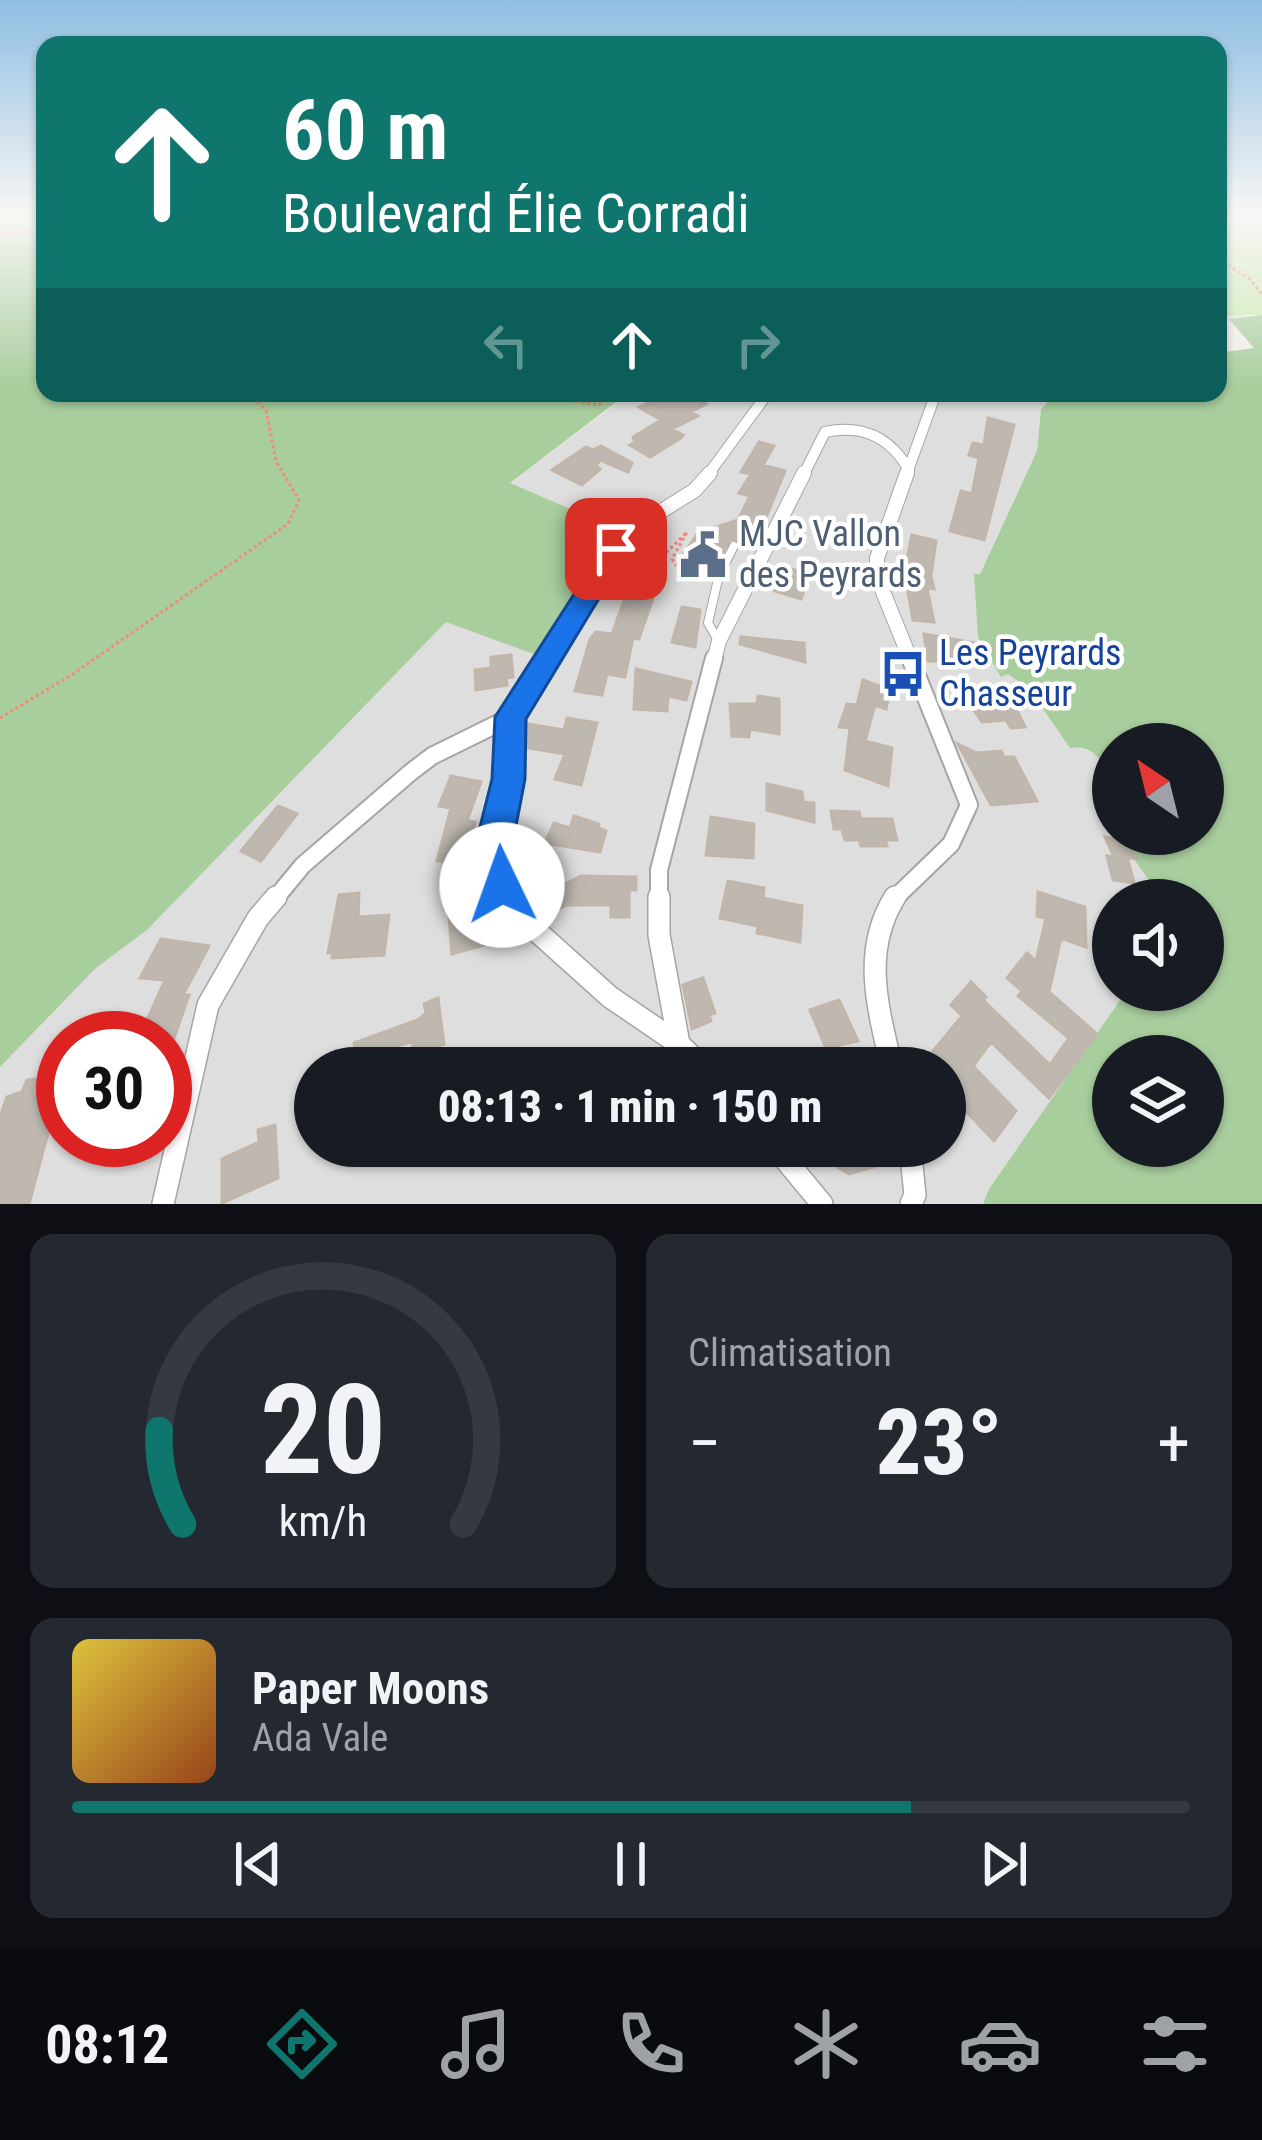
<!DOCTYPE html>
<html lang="fr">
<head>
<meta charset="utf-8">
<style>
	body { margin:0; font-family:"Roboto Condensed",sans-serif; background:#242831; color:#f1f3f6; height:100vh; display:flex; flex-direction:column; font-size:45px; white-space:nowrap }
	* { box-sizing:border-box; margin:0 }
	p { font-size:39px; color:#9ea1a6 }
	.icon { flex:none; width:66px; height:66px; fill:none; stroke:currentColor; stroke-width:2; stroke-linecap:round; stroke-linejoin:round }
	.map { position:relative; height:1204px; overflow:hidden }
	.sheet { display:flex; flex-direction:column; gap:30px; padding:30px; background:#0d0f14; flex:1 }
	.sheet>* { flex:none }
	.hud { position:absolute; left:36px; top:36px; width:1191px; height:366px; border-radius:24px; box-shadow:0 3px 9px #0004; background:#0f766e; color:#fff; overflow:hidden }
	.needle { width:78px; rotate:325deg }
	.controls { position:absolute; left:1092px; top:723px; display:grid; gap:24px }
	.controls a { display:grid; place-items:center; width:132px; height:132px; border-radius:50%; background:#171b24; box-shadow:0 3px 9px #0004; font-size:60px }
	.speed { position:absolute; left:36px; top:1011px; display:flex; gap:24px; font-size:60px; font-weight:700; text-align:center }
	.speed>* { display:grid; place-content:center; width:156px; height:156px; border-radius:50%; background:#171b24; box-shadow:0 3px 9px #0004; line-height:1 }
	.speed .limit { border:18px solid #d22; background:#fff; color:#111 }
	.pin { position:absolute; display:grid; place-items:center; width:102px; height:102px; color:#fff; margin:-51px; border-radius:24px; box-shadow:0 6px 18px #0006 }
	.me { position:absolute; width:132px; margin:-66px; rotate:357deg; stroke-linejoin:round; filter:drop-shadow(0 0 9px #0008) }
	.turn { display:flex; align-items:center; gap:42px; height:252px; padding:0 48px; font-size:54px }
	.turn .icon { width:156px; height:156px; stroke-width:2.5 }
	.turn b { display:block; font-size:84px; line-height:102px }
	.lanes { display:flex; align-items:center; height:114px; padding:0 48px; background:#0003; justify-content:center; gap:60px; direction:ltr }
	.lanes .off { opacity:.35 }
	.big { font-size:90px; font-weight:800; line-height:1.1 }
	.sheet .card { flex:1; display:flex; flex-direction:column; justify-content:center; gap:18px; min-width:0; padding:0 42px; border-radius:24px; background:#242831 }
	.sheet .dial { align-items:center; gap:0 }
	.dial svg { height:312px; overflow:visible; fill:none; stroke:#363941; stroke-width:7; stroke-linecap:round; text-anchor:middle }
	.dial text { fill:#f1f3f6; stroke:none }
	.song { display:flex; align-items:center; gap:36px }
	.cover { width:144px; height:144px; border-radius:18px; background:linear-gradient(135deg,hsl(50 70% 55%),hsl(20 70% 35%)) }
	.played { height:12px; border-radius:6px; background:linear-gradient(90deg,#0f766e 75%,#363941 75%) }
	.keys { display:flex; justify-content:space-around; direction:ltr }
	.heat { display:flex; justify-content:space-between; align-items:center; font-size:66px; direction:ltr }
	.sheet .tiles { flex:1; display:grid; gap:30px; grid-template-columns:1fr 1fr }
	.card:last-child { grid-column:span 2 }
	.trip { position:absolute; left:294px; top:1047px; width:672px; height:120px; border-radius:60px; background:#171b24; box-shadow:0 3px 9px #0004; font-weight:800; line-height:120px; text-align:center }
	.tabs { display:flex; height:192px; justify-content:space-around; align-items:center; background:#090b0e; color:#9ea1a6 }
	.tabs .icon { width:84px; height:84px }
	.tabs .selected { color:#0f766e }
	.tabs b { font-size:54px; color:#f1f3f6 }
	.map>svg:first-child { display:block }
	.residential { fill:#dfdede; fill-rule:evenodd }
	.grass { fill:#c8e8b0 }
	.forest { fill:#a9ce9e; fill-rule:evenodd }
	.building { fill:#beb8b1; stroke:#c2b6aa; stroke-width:3 }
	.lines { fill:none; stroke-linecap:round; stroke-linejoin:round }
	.lane-casing { stroke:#a5a5a5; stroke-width:10 }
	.street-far3-casing { stroke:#a5a5a5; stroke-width:12 }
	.street-far2-casing { stroke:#a5a5a5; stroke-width:16 }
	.street-far1-casing { stroke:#a5a5a5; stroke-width:20 }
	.street-casing { stroke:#a5a5a5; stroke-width:24 }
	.path { stroke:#f48a75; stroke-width:3; stroke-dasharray:3 3; stroke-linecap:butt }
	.lane { stroke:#fff; stroke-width:8 }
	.street-far3 { stroke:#fff; stroke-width:10 }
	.street-far2 { stroke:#fff; stroke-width:14 }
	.street-far1 { stroke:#fff; stroke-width:16 }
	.street { stroke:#fff; stroke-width:21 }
	.route { fill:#1a73e8; stroke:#114b97; stroke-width:3 }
	.labels { text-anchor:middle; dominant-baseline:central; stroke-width:9; stroke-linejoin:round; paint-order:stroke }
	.service-label { font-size:36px; fill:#4e5e75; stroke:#fff; text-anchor:start }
	.transit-label { font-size:36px; fill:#164399; stroke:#fff; text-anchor:start }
</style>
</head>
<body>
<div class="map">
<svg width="1262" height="1204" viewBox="0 0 1262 1204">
	<rect width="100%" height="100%" fill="#f1eee8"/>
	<path class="residential" d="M630,393h430l-19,16 -4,43 -58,123 -4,-1 33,100 21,15 41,59 10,-1 19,9 14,23v23l-4,1 4,11 -11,1 61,85h-50v90h14l-138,199 -6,15h-983v-137l96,-99 51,-38 299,-309 63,-137zM63,1038h102v102h-102zM315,1068h630v78h-630z"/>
	<path class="grass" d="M1218,218h44v97l-44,1z"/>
	<path class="forest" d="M0,218h45v175h583l-118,90 109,47 -80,126 -93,-34 -299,308 -51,38 -96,99z
		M1262,315v889h-279l6,-15 138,-199h76v-90h-40l-47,-66h87v-90h-90v35c-10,-17 -20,-35 -43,-31l-41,-59 -21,-15 -7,3 -23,-40 -4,-63h6l57,-123 4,-42 14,-14 163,-2v-40l36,-5 -25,-29zM1113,1056h90v90h-90z"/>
	<path class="building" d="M674,393l8,4 7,-3 17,10 -15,8 7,4 -26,13 11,6 -2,3 -31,19 -20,-12 5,-3 -2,-5 28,-17 -22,-13z
		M988,418l26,7 -30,115 -34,-9 11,-40 11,3 7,-36 -10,-3 4,-12 11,2z
		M759,442l15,4 -11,19 22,6 -31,76 -23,-8 -19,31 -34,-8 20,-29 40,-13 12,-24 -11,-3 12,-19 -10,-2z
		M601,446l31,17 -4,9 -28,-12 -4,6 4,3 -18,16 -30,-15 34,-23 7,3z
		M912,535l24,6 -5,35 3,13 -7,-1 7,34 -21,-2 -6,-33h-5l-4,-19h7z
		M784,567l26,7 -9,25 -26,-8z
		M632,594l21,4 -14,41 -6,-1 -8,39 -18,-3 -5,21 -27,-4 15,-52 6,-7 16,2 13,-36 5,1z
		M682,607l18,3 -5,37 -23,-5z
		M924,634l68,12 -2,12 -31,-5 1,8h-32z
		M741,637l63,6 1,19 -65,-18z
		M511,655l2,22 -7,1 1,7 -31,5 -1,-20 16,-2v-11z
		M636,669l55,13 -5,18 -18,-4 -1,15 -33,-2z
		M863,680l27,10 -4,19 -11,-4 -10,36 27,7 -4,38 -43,-16 5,-42 -11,-1 8,-23 10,1z
		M1007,690l18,37 -14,1 -5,-8 -24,2 -8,-12 6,-5 -3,-6z
		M758,696l21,3v35l-29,-5 -1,8 -17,-1 -2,-32h27z
		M567,718l30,5 -16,62 -26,-6 10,-25 -42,-7 5,-23 36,6z
		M958,744l19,9 24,-2 3,6h10l23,44 -46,4z
		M451,776l30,6 -14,39 8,1 -11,41 -27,-2 14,-53 -12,-2z
		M767,784l35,8 1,10 11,1v19l-47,-12z
		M278,806l19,8 -36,47 -20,-10z
		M831,811l28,1 2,7h31l5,21h-12l2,6h-26l-2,-6h-14l-3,-11h-8z
		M574,816l25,8 -1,4 8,3 -6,21 -55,-9 9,-20 16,5z
		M711,817l43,7 -1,34 -47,-3z
		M1105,837l17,3 15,19 -10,-2 7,26 -21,-3 -6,-24 7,1z
		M581,876l55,1v13h-7v27h-18v-12h-45l-23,12 -9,-8 -4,-7z
		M728,881l36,7 -1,10 39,8 -2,36 -43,-9 1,-7 -38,-8z
		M478,886l6,59 -32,9 -4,-50 11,-3 -1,-10z
		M1038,892l47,15 1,40 -25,-9 -12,54 48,42 -48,64 -58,-56 -18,24 43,45 -22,30 -31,-33 -6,9 -12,-14v-35h-26l43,-52 -11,-11 20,-23 15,15 -3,3 67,65 19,-27 -51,-42 4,-5 -15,-13 20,-25 9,8 10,-43 -9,-2z
		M359,893l-1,24 31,-2 -5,40 -52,3 1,-5h-5l11,-58z
		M161,939l48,7 -26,49h6l-15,43h-35l26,-58 -25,-2z
		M703,978l12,35 -6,2 2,6 -19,8 -9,-44z
		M438,998l6,46 -30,11 -2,-14 -29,10 2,17h-61l32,-14 -2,-11 64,-23 8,-7 -2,-9z
		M839,1000l19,41 -32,7 -16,-38z
		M63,1077l-34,127h-29v-87l7,-20 15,-5 5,-12z
		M275,1125l3,53 -56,25v-44l37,-17 -1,-12z
		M827,1146h54l6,17 -38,11 -18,-11z"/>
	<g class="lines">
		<defs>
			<path id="lane" d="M718,640l-10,-17 11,-48 15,-29"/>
			<path id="street-far3" d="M707,476l61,-83
				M803,476l22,-44c38,-8 65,5 84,38
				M906,476l30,-83"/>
			<path id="street-far2" d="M907,473l-30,85v19l34,84
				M546,661l79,-127 70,-44 15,-17
				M714,661l5,-20 85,-168"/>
			<path id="street-far1" d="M274,900l29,-35 108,-93 21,-16 79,-39 36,-59
				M508,900c-20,-42 -3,-81 1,-124 2,-20 1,-40 2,-59
				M659,900v-30l55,-212
				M893,900l58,-56 18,-39 -59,-147"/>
			<path id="street" d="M507,897l6,13 97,87 69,47 25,24
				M659,897v38l20,109
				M892,1068c-14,-59 -31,-117 3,-171
				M774,1146l48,58
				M910,1146l5,49 -4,9
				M163,1204l45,-199 50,-87 18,-21"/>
		</defs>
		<use href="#lane" class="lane-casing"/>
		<use href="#street-far3" class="street-far3-casing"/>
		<use href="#street-far2" class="street-far2-casing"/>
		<use href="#street-far1" class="street-far1-casing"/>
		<use href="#street" class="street-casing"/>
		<path class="path" d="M0,234l45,-3
			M1218,258l32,21 12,15
			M1218,280l5,7 -5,9
			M528,393l71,12 17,-12
			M629,559l27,4 31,-31 -15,27 4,6 29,7
			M0,718l73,-44 215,-150 11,-24 -23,-39 -10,-51 -9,-8 -33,-9"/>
		<use href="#lane" class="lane"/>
		<use href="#street-far3" class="street-far3"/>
		<use href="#street-far2" class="street-far2"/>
		<use href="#street-far1" class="street-far1"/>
		<use href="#street" class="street"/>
	</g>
	<linearGradient id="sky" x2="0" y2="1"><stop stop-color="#8fbee3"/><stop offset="0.56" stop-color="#f9f7f5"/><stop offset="1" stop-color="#f9f7f5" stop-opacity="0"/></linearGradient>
	<rect width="1262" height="386" fill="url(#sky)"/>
	<path class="route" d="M616,540l13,9 -103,170 -1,60 -10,52 5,54 -5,13 -13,6 -14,-6 -5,-13 -4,-54 13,-52 3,-62 112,-174z"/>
	<defs>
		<symbol id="civic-bare" viewBox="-9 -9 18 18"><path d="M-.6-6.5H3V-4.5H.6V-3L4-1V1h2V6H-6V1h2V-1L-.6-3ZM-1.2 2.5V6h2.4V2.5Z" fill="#5c6f8a" stroke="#fff" stroke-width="2.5" paint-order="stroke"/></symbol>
		<symbol id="bus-bare" viewBox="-9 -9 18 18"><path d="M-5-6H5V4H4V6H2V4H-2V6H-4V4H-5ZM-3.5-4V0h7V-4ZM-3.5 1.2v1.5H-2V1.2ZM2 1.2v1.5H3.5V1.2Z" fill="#1a4fb4" stroke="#fff" stroke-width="2.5" paint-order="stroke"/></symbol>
	</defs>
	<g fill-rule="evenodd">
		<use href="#civic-bare" x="670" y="522" width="66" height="66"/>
		<use href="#bus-bare" x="870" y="641" width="66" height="66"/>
	</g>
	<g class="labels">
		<g class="service-label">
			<text x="739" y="534">MJC Vallon<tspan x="739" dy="41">des Peyrards</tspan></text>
		</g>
		<g class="transit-label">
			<text x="939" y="653">Les Peyrards<tspan x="939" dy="41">Chasseur</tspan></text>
		</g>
	</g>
</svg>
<div class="controls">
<a><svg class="needle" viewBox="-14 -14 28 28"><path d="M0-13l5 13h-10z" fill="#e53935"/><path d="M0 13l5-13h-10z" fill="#9ea1a6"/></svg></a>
<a><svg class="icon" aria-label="sound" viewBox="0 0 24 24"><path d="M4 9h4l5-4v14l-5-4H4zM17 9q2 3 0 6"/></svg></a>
<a><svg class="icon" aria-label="layers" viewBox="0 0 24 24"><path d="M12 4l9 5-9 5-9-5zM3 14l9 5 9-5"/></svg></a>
</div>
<div class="speed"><div class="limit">30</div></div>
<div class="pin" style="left:616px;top:549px;background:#d93025"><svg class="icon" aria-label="arrive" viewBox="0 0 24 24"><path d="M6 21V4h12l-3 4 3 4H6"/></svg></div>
<svg class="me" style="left:502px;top:885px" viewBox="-20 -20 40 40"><circle r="19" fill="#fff"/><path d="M0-13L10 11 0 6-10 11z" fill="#1a73e8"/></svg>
<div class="trip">08:13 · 1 min · 150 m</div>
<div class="hud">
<div class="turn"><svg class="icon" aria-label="ahead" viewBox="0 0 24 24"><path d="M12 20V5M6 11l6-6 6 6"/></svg><div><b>60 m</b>Boulevard Élie Corradi</div></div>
<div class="lanes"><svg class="icon off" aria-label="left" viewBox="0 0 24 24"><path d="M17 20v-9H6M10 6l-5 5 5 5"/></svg><svg class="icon" aria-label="ahead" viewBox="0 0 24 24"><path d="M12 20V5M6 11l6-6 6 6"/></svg><svg class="icon off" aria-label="right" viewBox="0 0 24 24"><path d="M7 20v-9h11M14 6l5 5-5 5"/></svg></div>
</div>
</div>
<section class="sheet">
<div class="tiles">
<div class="card dial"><svg viewBox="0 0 100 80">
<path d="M14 69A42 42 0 1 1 86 69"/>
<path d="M14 69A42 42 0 0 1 8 45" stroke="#0f766e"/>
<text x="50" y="56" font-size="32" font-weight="700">20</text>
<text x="50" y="72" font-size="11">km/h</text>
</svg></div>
<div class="card"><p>Climatisation</p>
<div class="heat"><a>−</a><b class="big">23°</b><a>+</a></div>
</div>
<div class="card">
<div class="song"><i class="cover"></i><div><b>Paper Moons</b><p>Ada Vale</p></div></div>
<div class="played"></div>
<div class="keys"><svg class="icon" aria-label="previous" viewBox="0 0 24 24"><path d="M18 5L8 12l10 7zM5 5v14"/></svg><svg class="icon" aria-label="pause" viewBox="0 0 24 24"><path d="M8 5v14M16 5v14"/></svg><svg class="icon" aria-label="next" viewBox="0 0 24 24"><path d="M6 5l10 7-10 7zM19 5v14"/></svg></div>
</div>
</div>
</section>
<nav class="tabs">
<b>08:12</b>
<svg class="icon selected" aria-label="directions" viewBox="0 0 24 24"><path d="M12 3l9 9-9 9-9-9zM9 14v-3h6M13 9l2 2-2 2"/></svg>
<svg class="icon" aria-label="music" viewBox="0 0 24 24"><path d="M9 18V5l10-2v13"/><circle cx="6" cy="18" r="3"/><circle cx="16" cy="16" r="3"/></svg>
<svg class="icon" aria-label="phone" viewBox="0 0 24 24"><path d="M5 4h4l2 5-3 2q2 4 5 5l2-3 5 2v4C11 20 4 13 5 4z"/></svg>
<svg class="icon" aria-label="climate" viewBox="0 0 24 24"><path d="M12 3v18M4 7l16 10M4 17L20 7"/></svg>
<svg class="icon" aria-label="car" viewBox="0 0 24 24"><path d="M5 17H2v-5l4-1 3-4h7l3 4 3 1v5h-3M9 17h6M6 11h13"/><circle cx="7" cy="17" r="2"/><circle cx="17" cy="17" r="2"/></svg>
<svg class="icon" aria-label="filters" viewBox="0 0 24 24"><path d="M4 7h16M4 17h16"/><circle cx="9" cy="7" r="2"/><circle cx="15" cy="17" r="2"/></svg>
</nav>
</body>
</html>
